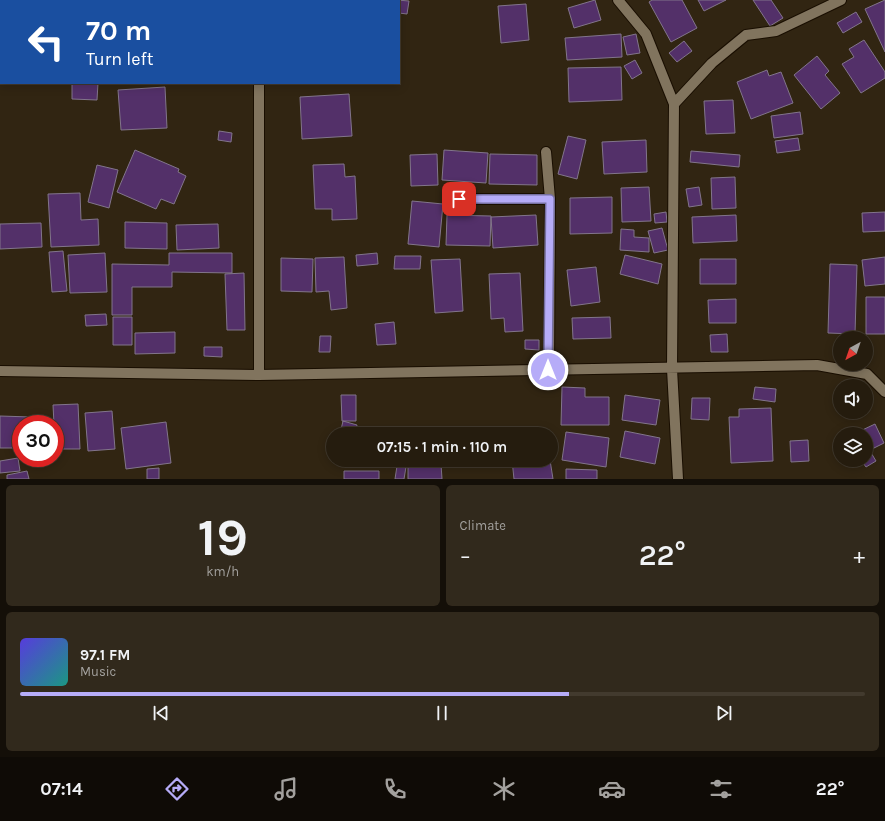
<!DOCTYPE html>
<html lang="en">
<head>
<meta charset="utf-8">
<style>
	body { margin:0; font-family:Karla,sans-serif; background:#31291c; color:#f1f3f6; height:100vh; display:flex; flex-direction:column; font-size:15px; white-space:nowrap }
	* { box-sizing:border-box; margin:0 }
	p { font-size:13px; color:#a3a19e }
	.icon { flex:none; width:22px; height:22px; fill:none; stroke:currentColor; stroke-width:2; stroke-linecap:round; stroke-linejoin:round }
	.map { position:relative; height:479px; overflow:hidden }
	.panel { display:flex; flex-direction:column; gap:6px; padding:6px; background:#140f08; flex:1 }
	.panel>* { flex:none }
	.banner { position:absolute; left:0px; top:0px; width:400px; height:84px; box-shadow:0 2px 10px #0003,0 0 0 1px #423a2e; background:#1a4fa0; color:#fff; overflow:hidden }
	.needle { width:26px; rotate:220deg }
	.buttons { position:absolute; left:833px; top:331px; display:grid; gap:8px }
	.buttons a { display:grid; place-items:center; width:40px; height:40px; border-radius:50%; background:#251c0e; box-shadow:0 2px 10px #0003,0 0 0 1px #423a2e; font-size:20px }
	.speed { position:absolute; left:12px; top:415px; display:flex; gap:8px; font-size:20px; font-weight:700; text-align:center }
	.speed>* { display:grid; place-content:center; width:52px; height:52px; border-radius:50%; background:#251c0e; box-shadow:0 2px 10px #0003,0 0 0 1px #423a2e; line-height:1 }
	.speed .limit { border:6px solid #d22; background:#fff; color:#111 }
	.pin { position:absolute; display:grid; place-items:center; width:34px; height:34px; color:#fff; margin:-17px; border-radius:8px; box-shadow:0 2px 6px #0006 }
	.me { position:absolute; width:44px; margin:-22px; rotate:0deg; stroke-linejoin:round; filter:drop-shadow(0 0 3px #0008) }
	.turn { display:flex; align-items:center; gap:14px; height:84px; padding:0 20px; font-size:18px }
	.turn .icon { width:52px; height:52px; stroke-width:2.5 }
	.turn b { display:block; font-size:28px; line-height:34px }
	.big { font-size:30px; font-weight:600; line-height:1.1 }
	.panel .widget { flex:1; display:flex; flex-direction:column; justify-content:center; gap:6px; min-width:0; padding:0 14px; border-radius:6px; background:#31291c }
	.panel .dial { align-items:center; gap:0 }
	.dial b { font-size:52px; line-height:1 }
	.song { display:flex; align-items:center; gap:12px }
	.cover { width:48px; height:48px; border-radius:6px; background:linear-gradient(135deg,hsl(250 70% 55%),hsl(170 70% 35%)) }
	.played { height:4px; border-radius:2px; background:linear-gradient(90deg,#b6acf8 65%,#423a2e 65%) }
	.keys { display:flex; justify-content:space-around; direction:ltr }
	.heat { display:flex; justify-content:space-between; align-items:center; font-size:22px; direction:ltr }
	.panel .tiles { flex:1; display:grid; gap:6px; grid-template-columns:1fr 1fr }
	.widget:last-child { grid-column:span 2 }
	.trip { position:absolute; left:326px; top:427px; width:232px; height:40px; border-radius:20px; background:#251c0e; box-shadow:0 2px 10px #0003,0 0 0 1px #423a2e; font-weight:600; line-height:40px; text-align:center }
	.dock { display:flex; height:64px; justify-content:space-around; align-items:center; background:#0f0b06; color:#a3a19e }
	.dock .icon { width:28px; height:28px }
	.dock .active { color:#b6acf8 }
	.dock b { font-size:18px; color:#f1f3f6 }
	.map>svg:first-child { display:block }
	.building { fill:#533069; stroke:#82758b }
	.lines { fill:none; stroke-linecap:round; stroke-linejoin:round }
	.minor-casing { stroke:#190e00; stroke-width:12 }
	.minor { stroke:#81745e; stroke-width:10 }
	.route-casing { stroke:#7670a1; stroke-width:10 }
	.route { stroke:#b6acf8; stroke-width:7 }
</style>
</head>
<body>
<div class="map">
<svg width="885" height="479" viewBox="0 0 885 479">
	<rect width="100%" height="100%" fill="#312512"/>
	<path class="building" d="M397,0l12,1 -2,13 -8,-1v-12z
		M595,0l6,20 -27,8 -6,-20z
		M652,0h30l15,28 -26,14 -22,-40z
		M698,0h28l-22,11z
		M753,0h18l12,18 -13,8z
		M885,0v52l-20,-43z
		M526,4l3,36 -28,3 -3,-37z
		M856,12l6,10 -19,11 -6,-10z
		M621,34l1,23 -55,3 -2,-22z
		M636,34l4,19 -13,2 -4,-18z
		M864,40l21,32v6l-24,15 -19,-29 12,-7 -5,-8z
		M684,41l8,10 -15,11 -8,-9z
		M817,56l12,15 -4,4 15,18 -19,16 -27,-34z
		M635,60l7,13 -10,6 -8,-13z
		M621,67l1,33 -53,2 -1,-34z
		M767,70l2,6 12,-4 12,31 -42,16 -14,-37z
		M72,83h26l-1,17 -25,-1z
		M165,87l2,41 -46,2 -3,-40z
		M349,94l3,42 -50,3 -2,-42z
		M733,100l2,33 -29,1 -2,-33z
		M800,112l3,22 -29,4 -3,-22z
		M219,131l13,2 -1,9 -13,-2z
		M568,136l18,4 -9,39 -19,-5z
		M798,138l2,12 -23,3 -2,-12z
		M646,140l1,32 -43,2 -2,-32z
		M135,150l44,19 -1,3 8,4 -12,28 -13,-5 -5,10 -39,-17z
		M444,150l44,3 -2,30 -44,-3z
		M691,151l49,4 -1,12 -49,-5z
		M437,154l1,31 -27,1 -1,-31z
		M490,154l47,1v30l-48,-1z
		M344,164l1,13 10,-1 2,43 -25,1v-11h-17l-2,-44z
		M97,165l21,5 -9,38 -21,-6z
		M735,177l1,31 -24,1 -1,-31z
		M649,187l2,34 -29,1 -1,-34z
		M699,187l3,18 -13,2 -3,-18z
		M80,193l1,27 17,-1 1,26 -48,2 -3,-53z
		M612,197v36l-42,1v-36z
		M412,201l31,3 -4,43 -31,-3z
		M666,212l1,10 -12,1 -1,-9z
		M885,212v19l-22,1 -1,-19z
		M447,215l44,1 -1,30 -44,-1z
		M536,215l2,30 -45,3 -2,-31z
		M736,215l1,26 -44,2 -1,-26z
		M125,222l42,1v26l-42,-1z
		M41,223l1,24 -42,2v-25z
		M218,224l1,24 -42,2 -1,-25z
		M662,228l6,22 -14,3 -6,-22z
		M621,229l13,1v7l15,1v14l-29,-2z
		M63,251l4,40 -15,1 -3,-40z
		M105,253l2,39 -37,1 -2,-38z
		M169,253h63v20l-60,-1v15h-40v28h-20v-51l57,1z
		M377,253l1,11 -21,2 -1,-11z
		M625,255l37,9 -4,20 -38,-10z
		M395,256h26l-1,13h-26z
		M344,257l3,51 -16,2 -2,-19 -13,1 -1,-34z
		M885,257v27l-20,2 -3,-26z
		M281,258l32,1 -1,33 -31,-1z
		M460,259l3,52 -28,2 -4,-53z
		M700,259h36v25h-36z
		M830,264l27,1 -2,69 -27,-1z
		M596,267l4,35 -29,4 -4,-36z
		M244,273l1,57h-18l-2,-56z
		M520,273l3,58 -18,1 -1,-14 -13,1 -2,-45z
		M866,297h19v37h-19z
		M736,299v24h-27l-1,-23z
		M106,314l1,11 -21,1 -1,-11z
		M113,317h19v28h-19z
		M610,317l1,21 -38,1 -1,-21z
		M394,322l2,22 -19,1 -2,-21z
		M175,332v21l-40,1v-21z
		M727,334l1,18h-17l-1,-17z
		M320,336h11l-1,16h-11z
		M525,340h14v10l-14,-1z
		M204,347h18v10l-18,-1z
		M562,387l23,1v9h24v28h-48z
		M755,387l21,2 -1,13 -22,-3z
		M341,395h15v26h-14z
		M625,395l35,5 -4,25 -34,-5z
		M692,398h18l-1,22 -18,-1z
		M78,404l2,45h-25v-25h-1l-1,-19z
		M771,408l2,53 -42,2 -2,-46h10v-8z
		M112,411l3,38 -27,2 -3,-38z
		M0,416l31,1v7h-10v24h-21z
		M343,421l14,4 -2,9h-15z
		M166,422l5,41 -45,6 -5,-41z
		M875,424l9,19 -18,9v-18h-12z
		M625,431l35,7 -5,26 -35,-7z
		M566,432l43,6 -3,29 -44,-7z
		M808,440l1,21 -18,1 -1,-21z
		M870,451l6,10 -10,6 -5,-7h5v-7z
		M18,458l2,13 -20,2v-12z
		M512,460h38l3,19h-39z
		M408,464h33l1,15h-34z
		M397,466l9,1 -2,12h-9z
		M159,468v11h-12v-10z
		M566,469l31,1v9h-31z
		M27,471l2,8h-22v-4z
		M344,471h35v8h-35z"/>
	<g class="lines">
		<defs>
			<path id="minor" d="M259,0v1
				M618,0l28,34 28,70 -2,265 6,110
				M259,83v292
				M674,104l38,-41 34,-28 30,-4 65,-31
				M546,152l4,47 -1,171
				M459,199h91
				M0,371l259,4 558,-10 50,9 18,18"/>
		</defs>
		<use href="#minor" class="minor-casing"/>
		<use href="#minor" class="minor"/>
	</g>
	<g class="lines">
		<defs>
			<path id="route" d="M459,199h91l-2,171"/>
		</defs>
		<use href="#route" class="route-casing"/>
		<use href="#route" class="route"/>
	</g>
</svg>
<div class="buttons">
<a><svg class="needle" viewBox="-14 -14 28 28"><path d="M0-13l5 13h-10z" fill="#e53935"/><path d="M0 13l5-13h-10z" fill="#a3a19e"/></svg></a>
<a><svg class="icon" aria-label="sound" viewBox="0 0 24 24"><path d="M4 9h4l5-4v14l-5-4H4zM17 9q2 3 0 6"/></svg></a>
<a><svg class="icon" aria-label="layers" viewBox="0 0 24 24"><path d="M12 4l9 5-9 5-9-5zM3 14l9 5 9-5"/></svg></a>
</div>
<div class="speed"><div class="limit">30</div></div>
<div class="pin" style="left:459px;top:199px;background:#d93025"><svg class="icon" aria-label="arrive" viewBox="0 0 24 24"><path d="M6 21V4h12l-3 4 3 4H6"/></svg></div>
<svg class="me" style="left:548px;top:370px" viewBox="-20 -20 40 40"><circle r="17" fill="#b6acf8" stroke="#fff" stroke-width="3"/><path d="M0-11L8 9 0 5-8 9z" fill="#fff"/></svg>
<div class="trip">07:15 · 1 min · 110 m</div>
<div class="banner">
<div class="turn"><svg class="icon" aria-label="left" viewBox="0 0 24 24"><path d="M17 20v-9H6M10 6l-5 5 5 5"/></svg><div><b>70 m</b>Turn left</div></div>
</div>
</div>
<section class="panel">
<div class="tiles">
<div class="widget dial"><b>19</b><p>km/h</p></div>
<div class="widget"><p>Climate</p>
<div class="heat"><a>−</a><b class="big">22°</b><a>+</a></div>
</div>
<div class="widget">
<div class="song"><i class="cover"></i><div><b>97.1 FM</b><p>Music</p></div></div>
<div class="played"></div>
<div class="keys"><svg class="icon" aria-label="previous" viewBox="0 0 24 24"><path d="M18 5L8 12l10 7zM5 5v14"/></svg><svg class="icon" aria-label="pause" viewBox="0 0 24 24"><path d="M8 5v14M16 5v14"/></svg><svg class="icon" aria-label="next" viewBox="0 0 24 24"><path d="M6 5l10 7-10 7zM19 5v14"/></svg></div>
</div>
</div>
</section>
<nav class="dock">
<b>07:14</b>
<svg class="icon active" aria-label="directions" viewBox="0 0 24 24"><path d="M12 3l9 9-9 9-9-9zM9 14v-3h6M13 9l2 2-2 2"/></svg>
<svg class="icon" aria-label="music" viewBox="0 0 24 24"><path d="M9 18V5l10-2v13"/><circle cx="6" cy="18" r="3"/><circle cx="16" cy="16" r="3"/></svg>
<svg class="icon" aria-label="phone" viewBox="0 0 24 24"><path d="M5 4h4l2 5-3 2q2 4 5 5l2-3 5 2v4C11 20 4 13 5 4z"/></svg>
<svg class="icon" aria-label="climate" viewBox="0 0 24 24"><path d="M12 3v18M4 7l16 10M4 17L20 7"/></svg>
<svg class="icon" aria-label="car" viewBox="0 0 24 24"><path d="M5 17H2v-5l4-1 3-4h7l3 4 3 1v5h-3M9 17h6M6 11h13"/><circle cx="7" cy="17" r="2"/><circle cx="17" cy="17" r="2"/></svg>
<svg class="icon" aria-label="filters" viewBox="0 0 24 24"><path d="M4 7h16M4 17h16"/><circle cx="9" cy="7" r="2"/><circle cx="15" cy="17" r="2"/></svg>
<b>22°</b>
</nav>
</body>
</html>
